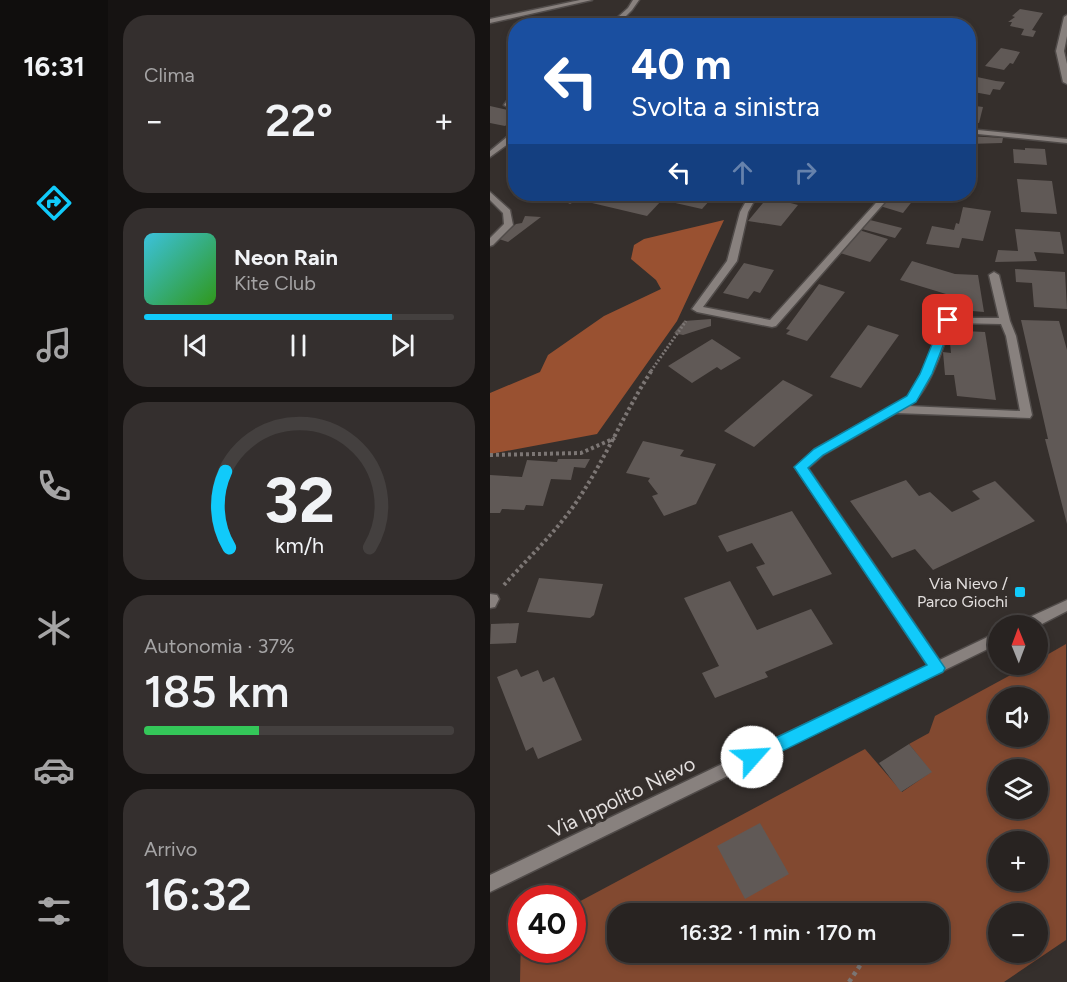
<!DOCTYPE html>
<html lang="it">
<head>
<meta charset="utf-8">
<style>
	body { margin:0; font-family:Figtree,sans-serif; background:#342f2e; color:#f1f3f6; height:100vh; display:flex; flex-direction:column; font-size:22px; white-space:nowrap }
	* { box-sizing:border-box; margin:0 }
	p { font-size:20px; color:#a5a4a5 }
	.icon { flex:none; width:33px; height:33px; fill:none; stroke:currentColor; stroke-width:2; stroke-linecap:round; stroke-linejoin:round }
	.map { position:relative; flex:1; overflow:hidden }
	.details { display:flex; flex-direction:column; gap:15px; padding:15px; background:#161312; width:382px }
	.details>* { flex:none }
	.guide { position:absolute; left:18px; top:18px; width:468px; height:183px; border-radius:24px; box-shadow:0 3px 9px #0003,0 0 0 2px #44403f; background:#1a4fa0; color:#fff; overflow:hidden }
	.needle { width:39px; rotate:359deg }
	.controls { position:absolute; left:498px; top:615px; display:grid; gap:12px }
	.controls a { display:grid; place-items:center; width:60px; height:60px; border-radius:50%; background:#282321; box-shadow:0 3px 9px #0003,0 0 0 2px #44403f; font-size:30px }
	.speed { position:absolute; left:18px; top:885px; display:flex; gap:12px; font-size:30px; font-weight:700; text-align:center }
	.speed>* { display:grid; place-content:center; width:78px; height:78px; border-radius:50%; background:#282321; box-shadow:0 3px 9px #0003,0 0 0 2px #44403f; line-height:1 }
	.speed .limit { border:9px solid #d22; background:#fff; color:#111 }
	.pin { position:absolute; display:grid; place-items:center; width:51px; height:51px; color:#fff; margin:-26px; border-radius:12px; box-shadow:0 3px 9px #0006 }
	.me { position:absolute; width:66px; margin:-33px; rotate:64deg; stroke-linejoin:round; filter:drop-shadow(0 0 4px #0008) }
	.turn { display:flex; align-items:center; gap:21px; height:126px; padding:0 24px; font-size:27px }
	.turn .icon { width:78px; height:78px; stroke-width:2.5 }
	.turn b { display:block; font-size:42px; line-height:51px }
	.lanes { display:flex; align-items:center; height:57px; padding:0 24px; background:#0003; justify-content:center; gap:30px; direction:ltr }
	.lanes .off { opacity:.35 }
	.big { font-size:45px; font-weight:600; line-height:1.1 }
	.details .tile { flex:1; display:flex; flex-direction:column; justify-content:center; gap:9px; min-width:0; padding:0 21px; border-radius:24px; background:#342f2e }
	.details .dial { align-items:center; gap:0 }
	.dial svg { height:156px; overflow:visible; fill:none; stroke:#44403f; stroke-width:7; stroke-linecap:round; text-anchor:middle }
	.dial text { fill:#f1f3f6; stroke:none }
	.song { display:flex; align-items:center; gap:18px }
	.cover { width:72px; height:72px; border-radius:9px; background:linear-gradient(135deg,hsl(190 70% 55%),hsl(110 70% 35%)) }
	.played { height:6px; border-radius:3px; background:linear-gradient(90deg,#11cafa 80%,#44403f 80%) }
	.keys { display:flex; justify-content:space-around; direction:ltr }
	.heat { display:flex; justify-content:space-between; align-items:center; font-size:33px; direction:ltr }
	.charge { height:9px; border-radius:4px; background:linear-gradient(90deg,#34c759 37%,#44403f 0) }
	.trip { position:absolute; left:117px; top:903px; width:342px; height:60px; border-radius:24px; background:#282321; box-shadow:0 3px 9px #0003,0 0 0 2px #44403f; font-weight:600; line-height:60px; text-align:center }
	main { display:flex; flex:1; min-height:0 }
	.tabs { display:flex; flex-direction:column; width:108px; justify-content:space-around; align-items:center; background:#100e0d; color:#a5a4a5 }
	.tabs .icon { width:42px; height:42px }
	.tabs .on { color:#11cafa }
	.tabs b { font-size:27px; color:#f1f3f6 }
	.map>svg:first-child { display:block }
	.green { fill:#824930; fill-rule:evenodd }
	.forest { fill:#995131 }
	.building { fill:#605956 }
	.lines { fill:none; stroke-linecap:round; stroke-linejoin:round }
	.service-casing { stroke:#504b49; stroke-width:3 }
	.minor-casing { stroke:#504b49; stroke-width:3 }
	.tertiary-casing { stroke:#504b49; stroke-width:3 }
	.path-far2 { stroke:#7c7674; stroke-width:3; stroke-dasharray:2 2; stroke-linecap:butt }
	.path-far1 { stroke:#7c7674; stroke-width:4; stroke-dasharray:3 3; stroke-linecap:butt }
	.path { stroke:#7c7674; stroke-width:4.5; stroke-dasharray:4 4; stroke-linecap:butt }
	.service { fill:#88817e; fill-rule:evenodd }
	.minor { fill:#88817e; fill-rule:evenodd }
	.tertiary { fill:#88817e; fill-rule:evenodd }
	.route { fill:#11cafa; stroke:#0b83a2; stroke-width:1.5 }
	.poi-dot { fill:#11cafa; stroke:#352f2c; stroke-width:2 }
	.labels { text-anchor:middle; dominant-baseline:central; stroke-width:6; stroke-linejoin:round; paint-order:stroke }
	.poi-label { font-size:16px; fill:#e3dfde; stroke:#352f2c; text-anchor:end }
	.near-street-label { font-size:20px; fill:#e3dfde; stroke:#352f2c }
</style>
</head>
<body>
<main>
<nav class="tabs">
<b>16:31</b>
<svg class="icon on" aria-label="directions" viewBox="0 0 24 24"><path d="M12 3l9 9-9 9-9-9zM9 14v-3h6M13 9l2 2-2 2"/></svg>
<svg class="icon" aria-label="music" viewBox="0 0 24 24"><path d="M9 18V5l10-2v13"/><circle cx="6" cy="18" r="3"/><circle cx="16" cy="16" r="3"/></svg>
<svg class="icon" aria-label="phone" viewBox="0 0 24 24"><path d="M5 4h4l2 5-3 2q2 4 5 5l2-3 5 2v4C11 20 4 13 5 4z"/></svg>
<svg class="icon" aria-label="climate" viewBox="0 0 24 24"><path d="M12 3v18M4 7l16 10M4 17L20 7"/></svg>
<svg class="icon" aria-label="car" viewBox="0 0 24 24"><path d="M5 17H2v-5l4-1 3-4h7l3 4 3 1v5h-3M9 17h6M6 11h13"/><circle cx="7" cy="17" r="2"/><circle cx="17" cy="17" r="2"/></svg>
<svg class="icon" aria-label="filters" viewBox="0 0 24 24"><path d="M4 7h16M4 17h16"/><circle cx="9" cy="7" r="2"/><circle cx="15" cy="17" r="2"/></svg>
</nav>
<section class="details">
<div class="tile"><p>Clima</p>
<div class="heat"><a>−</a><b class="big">22°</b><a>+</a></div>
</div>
<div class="tile">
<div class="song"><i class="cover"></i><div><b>Neon Rain</b><p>Kite Club</p></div></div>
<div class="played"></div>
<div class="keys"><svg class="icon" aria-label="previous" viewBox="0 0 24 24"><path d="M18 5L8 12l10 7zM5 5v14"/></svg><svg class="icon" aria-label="pause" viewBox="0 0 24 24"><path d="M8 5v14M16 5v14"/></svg><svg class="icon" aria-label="next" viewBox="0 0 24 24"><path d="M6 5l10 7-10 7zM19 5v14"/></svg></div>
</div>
<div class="tile dial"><svg viewBox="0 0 100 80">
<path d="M14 69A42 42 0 1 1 86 69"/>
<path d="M14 69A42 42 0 0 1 12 30" stroke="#11cafa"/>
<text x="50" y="56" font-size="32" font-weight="700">32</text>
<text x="50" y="72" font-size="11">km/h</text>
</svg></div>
<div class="tile"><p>Autonomia · 37%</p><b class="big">185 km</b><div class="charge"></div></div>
<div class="tile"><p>Arrivo</p><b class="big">16:32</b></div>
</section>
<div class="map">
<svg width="577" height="982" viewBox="0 0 577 982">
	<rect width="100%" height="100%" fill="#352f2c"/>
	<path class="green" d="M576,644v296l-62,42h-484l1,-50 1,18h50l1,-45 292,-156 37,43 29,-20 -22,-28 20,-11 6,-17 94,-51 9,-1v-4zM508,698h40v38h-40zM508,770h40v38h-40zM508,842h40v38h-40zM128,914h320v38h-320zM508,914h40v38h-40z"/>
	<path class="forest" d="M234,220l-47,101 -80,113 -107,20v-61l50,-21 8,-17 56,-39 57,-27 -5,-9 -25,-21 3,-14 10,-6z"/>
	<path class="building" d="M530,9l23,4 -11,17 4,1 -3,6 -12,-2 3,-6 -14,-3 2,-4h-4l7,-5 -3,-1z
		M511,48l19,4 -7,12 -3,-1 -6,7 -19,-4z
		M487,77l19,4 9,1 -5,8 -7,-1 -3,6 -22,-4z
		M478,105l15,2 -4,16 -11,-2z
		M0,106l26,6v11l-6,-1 -5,4 -15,-3z
		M478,136l35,2 -1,5 -34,1z
		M535,148l20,1 2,16 -33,-2 -1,-14 12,1z
		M527,179l35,2 5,33 -36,-2z
		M83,194h44l9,3 4,-3h58l23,5 -9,10 -40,-9 -15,16 -55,-13 2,-1 -11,-5 -13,7 -8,-4z
		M410,194h18l-15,19 -23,-7 10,-11 7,2z
		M278,197l30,8 -17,21 -33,-5z
		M473,207l28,4 -8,30 -21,-3 -3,10 -33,-4 6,-18 22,4 2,-7 3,1z
		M35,216l16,1 -33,25 -9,-3 17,-15 6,-1z
		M380,220l32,8 -7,10 -33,-9z
		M525,229l45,3 4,22 -30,-2 3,9 -42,1 3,-12 20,1z
		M369,230l29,9 -18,23 -30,-9z
		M422,261l43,13 23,1 6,37 -35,-3 -3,-15 -46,-14z
		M254,263l30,7 -14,23 -6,-2 -6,8 -25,-6z
		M525,269l50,3 2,37 -33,-2 -2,-24 -16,-1z
		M329,284l26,8 -38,49 -21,-7 4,-4 -4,-1z
		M221,319v7l-28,9 -9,-2 10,-12z
		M531,320l38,1 8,29v174l-22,-85h3z
		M378,325l31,10 -38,53 -31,-11z
		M474,331l21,1 11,68 -39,-4 -3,-21h-9l-2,-23 8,1 -2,-20 15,1z
		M222,339l29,19 -20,12 -4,-3 -25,16 -24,-17z
		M293,380l30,15 -59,52 -30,-16z
		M153,441l41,9 -4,6 36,8 -20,40 -32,12 -12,-20 6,-2 -10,-13 2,-3 -24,-5z
		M68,459h32l-5,9 -11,-1 -3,13 -20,-1 -8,27 -17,-1 -2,5 -22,-1 -2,4h-10v-38l32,2 5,-17 30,2z
		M416,480l13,16 11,-4 22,20 28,-13 -8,-8 23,-10 40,40 -102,49 -18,-21 -23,9 -42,-57z
		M302,511l40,63 -59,22 -17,-29 9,-3 -13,-21 -25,9 -9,-16z
		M49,578l64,6 -9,31 -4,3 -63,-6z
		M240,581l27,49 54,-21 22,35 -68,28 3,5 -53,21 -13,-25 17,-7 -35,-68z
		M29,623l-3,20 -26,1 1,-20z
		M27,669l4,8 17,-7 5,12 11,-5 28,63 -44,19 -5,-12 -7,4 -29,-74z
		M419,744l23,28 -31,20 -22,-29z
		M270,823l29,51 -44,25 -28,-53z"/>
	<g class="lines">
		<defs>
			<path id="service" d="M504,272l5,3 11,46 6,15 16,79 -2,3 -134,-5 -73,42 -15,13 134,196 2,4 -2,4 -5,2 -5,-2 -137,-205 20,-18 93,-52 13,-23 23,-56h55l-10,-43zM462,323l49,1 5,12 14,75 -112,-5c21,-12 35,-60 44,-83z"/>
			<path id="minor" d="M143,0h6l-7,10 -16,16h-8l20,-18z
				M577,15v21l-3,15 3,13v20l-4,-2 -7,-31 8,-34z
				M23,93h3v8l-3,3 3,2v5l-12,-6z
				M478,129l99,10v4l-99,-10z
				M23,132h3v6l-26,19v-6z
				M0,192l20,18 3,15 -20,20 -3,1v-8l14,-14 -1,-11 -13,-13z
				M260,194h8l-10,18 -11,49 -34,46 67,13 114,-126h8l-116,132 -4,1 -75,-15 -5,-3 35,-48 13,-49z
				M0,594l7,1 2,4 -4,8 -5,1z"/>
			<path id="tertiary" d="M90,0h12l-102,23v-4z
				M577,600v11l-29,15h-21l2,-4z
				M508,632v12l-508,248v-17z"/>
		</defs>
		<use href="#service" class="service-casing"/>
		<use href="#minor" class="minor-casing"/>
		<use href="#tertiary" class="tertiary-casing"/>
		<path class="path-far2" d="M161,371l35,-50"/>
		<path class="path-far1" d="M0,455l91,-2 34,-15
			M14,585c25,-28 55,-56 75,-87 28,-42 46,-87 73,-128"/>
		<path class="path" d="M359,982l16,-24"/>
		<use href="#service" class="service"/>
		<use href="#minor" class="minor"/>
		<use href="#tertiary" class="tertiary"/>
	</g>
	<path class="route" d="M458,317l5,3 -21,54 -16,28 -93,53 -15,13 137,200 -2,4 -185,91 -6,2 -6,-2 -3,-6 3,-5 181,-87 -133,-198 20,-18 93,-53 13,-22 22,-54z"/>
	<rect class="poi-dot" x="524" y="586" width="12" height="12" rx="3"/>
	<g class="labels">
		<g class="poi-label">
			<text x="518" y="583">Via Nievo /<tspan x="518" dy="18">Parco Giochi</tspan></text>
		</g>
		<g class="near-street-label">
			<text transform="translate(132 797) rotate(-26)">Via Ippolito Nievo</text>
		</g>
	</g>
</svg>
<div class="controls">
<a><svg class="needle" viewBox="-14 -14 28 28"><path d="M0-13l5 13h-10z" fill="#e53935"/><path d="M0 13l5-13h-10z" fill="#a5a4a5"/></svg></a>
<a><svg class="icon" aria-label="sound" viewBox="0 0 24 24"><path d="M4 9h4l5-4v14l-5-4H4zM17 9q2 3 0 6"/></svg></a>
<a><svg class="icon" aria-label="layers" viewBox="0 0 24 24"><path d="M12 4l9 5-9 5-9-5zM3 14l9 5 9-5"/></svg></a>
<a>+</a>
<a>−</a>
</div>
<div class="speed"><div class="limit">40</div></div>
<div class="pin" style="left:458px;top:320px;background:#d93025"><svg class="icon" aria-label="arrive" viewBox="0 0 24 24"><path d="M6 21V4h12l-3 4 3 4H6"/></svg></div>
<svg class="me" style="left:262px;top:757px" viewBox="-20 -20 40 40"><circle r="19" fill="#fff"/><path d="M0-13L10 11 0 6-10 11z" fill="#11cafa"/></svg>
<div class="trip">16:32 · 1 min · 170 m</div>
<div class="guide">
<div class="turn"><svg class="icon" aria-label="left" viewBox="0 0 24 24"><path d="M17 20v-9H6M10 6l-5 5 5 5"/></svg><div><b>40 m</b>Svolta a sinistra</div></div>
<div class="lanes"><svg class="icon" aria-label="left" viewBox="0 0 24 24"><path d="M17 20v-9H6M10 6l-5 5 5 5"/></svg><svg class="icon off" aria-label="ahead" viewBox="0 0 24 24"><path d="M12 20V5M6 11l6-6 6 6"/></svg><svg class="icon off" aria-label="right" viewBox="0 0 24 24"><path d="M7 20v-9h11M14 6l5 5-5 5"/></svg></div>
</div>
</div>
</main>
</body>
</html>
